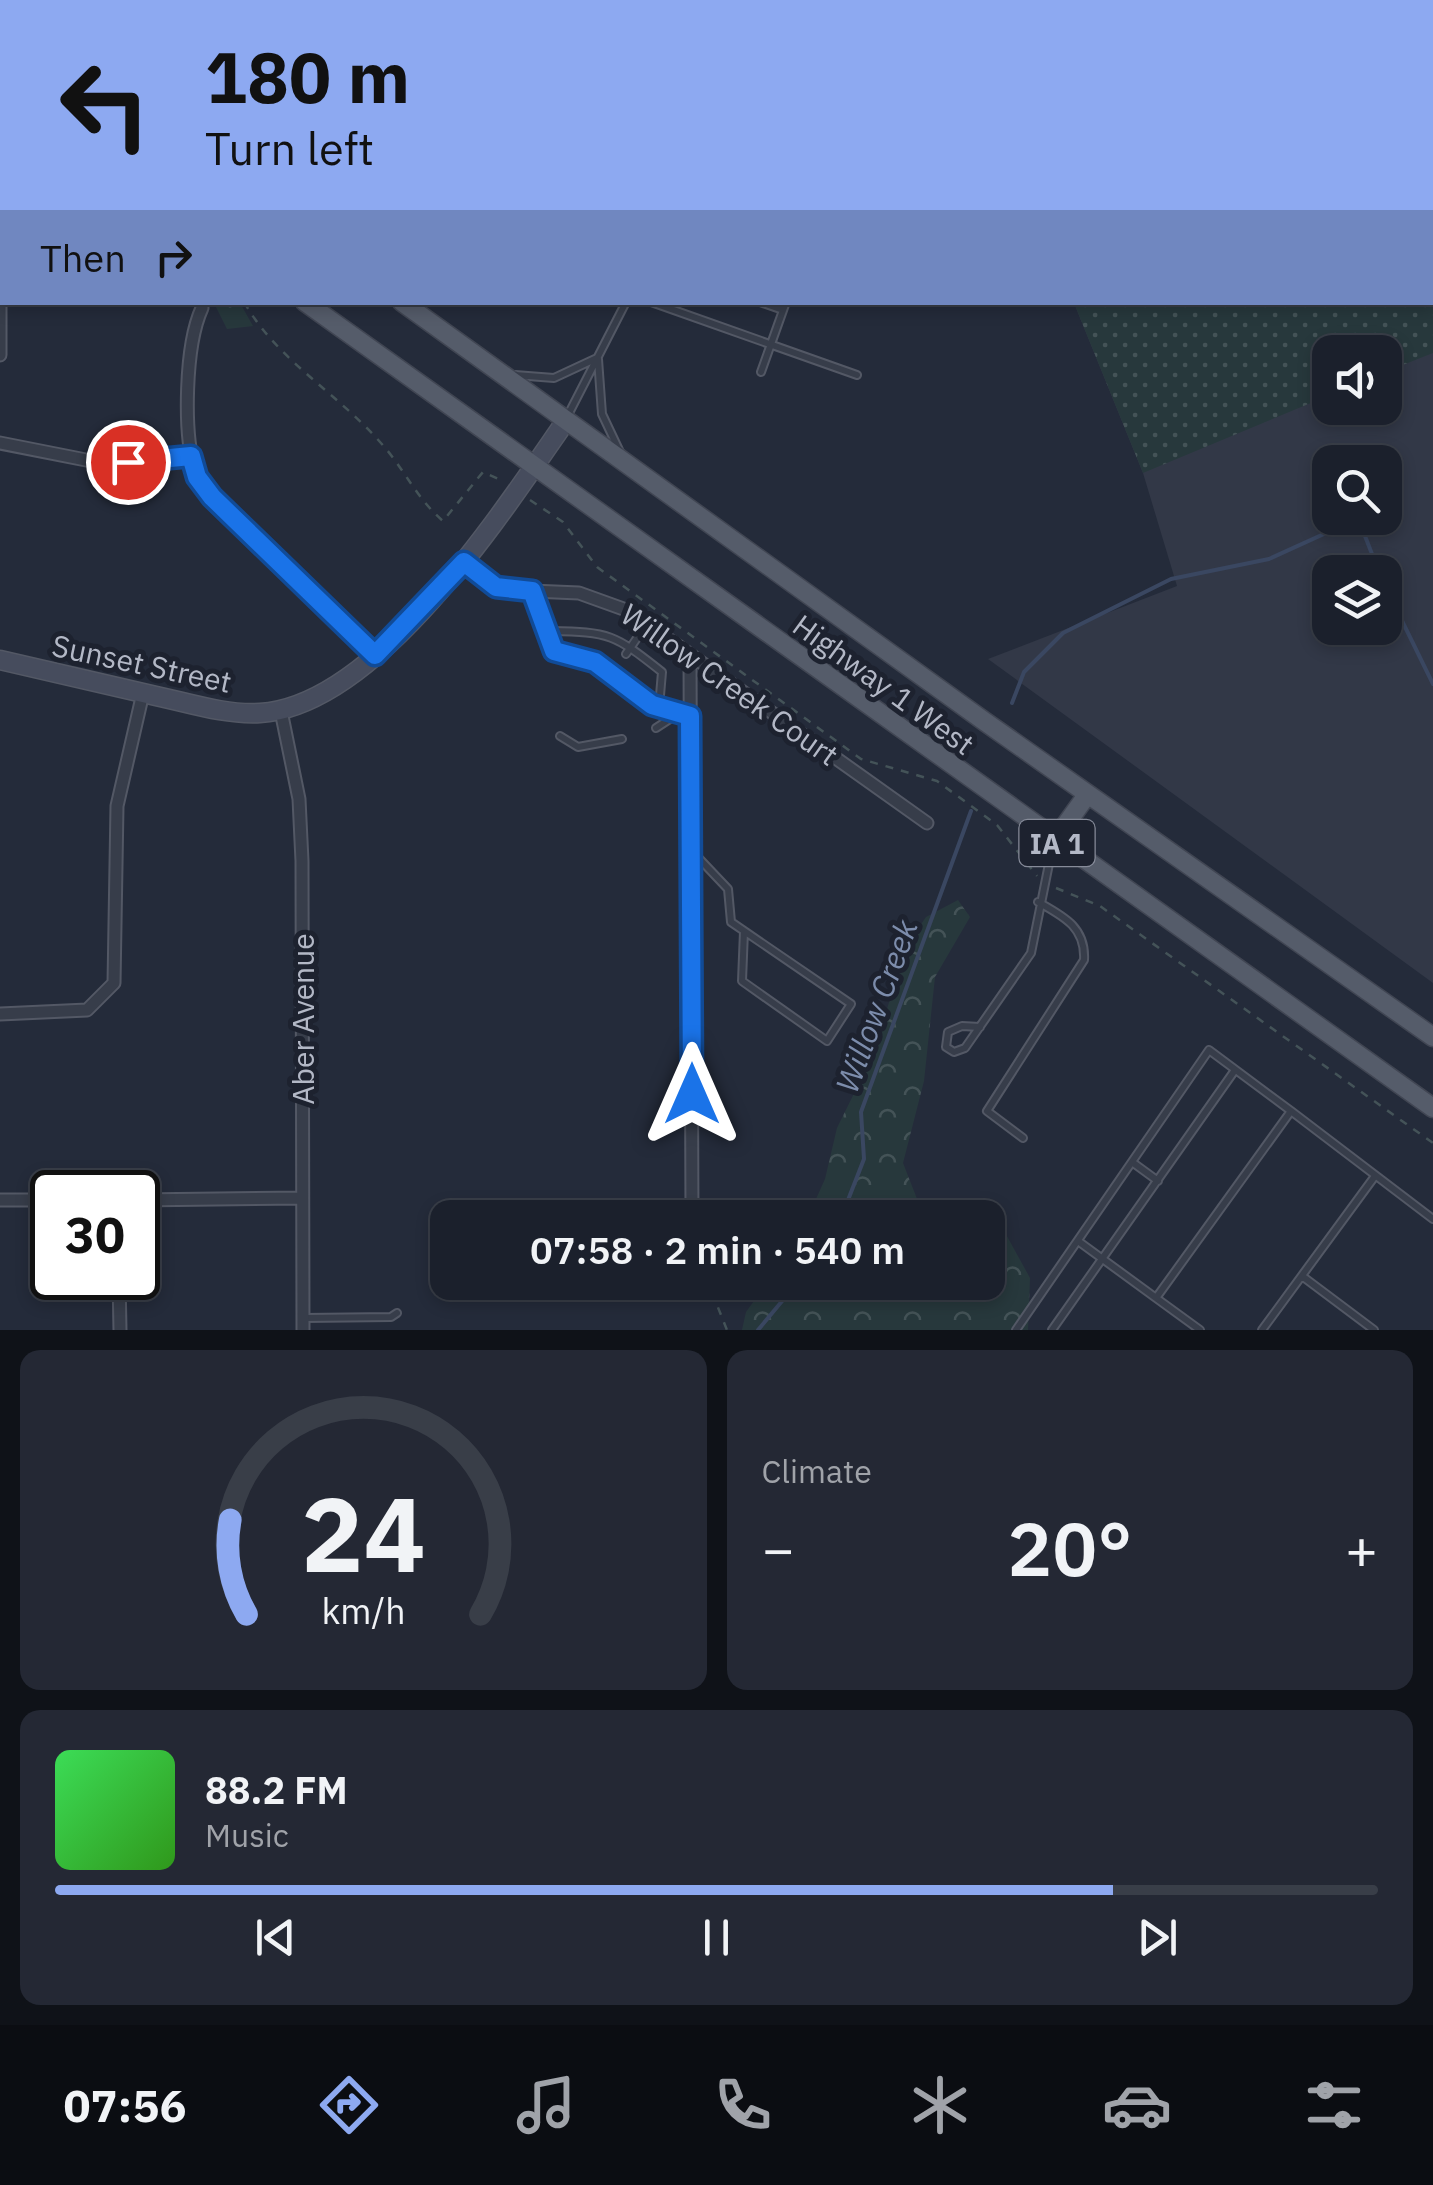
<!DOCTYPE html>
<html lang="en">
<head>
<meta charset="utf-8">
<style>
	body { margin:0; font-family:"IBM Plex Sans",sans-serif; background:#242834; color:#f1f3f6; height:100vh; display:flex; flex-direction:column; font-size:38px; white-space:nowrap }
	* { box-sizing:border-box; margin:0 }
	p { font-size:32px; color:#a0a3a9 }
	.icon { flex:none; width:55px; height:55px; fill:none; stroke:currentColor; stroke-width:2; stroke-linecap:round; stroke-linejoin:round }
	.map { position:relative; height:1330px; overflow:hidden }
	.details { display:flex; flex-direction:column; gap:20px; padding:20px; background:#0f1218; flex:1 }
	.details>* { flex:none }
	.banner { position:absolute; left:0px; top:0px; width:1435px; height:305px; box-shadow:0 5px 15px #0003,0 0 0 2px #393e48; background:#8da9f1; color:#111; overflow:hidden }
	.fabs { position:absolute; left:1312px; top:335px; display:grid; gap:20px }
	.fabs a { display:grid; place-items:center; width:90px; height:90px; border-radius:20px; background:#1b202c; box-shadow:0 5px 15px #0003,0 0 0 2px #393e48; font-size:50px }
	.speed { position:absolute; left:30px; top:1170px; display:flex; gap:20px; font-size:50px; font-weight:700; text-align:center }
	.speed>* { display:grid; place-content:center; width:130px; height:130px; border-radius:50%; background:#1b202c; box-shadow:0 5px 15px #0003,0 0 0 2px #393e48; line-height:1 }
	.speed .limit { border:5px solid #111; border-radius:15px; background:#fff; color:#111 }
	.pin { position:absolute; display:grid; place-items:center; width:85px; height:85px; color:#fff; margin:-42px; border:5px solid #fff; border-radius:50%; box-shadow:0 2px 10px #0007 }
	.me { position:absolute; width:110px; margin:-55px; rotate:0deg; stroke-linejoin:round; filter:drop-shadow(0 0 8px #0008) }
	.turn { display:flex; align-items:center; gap:35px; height:210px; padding:0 40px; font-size:45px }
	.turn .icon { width:130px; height:130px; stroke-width:2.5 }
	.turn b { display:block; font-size:70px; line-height:85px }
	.then { display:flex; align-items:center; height:95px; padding:0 40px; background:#0003; gap:20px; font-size:38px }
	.big { font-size:75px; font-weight:600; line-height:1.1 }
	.details .widget { flex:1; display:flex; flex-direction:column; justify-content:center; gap:15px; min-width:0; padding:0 35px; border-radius:20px; background:#242834 }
	.details .dial { align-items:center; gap:0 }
	.dial svg { height:260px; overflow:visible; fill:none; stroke:#393e48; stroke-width:7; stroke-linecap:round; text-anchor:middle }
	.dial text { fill:#f1f3f6; stroke:none }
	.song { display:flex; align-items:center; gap:30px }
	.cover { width:120px; height:120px; border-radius:15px; background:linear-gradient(135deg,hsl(130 70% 55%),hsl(110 70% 35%)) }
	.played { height:10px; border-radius:5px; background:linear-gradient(90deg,#8da9f1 80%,#393e48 80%) }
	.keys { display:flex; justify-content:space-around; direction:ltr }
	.heat { display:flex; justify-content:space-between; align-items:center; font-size:55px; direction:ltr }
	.details .tiles { flex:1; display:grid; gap:20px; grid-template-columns:1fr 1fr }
	.widget:last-child { grid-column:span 2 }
	.trip { position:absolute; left:430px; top:1200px; width:575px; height:100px; border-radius:20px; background:#1b202c; box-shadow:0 5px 15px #0003,0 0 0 2px #393e48; font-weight:600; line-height:100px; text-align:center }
	.dock { display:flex; height:160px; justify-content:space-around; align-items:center; background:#0b0d12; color:#a0a3a9 }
	.dock .icon { width:70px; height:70px }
	.dock .active { color:#8da9f1 }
	.dock b { font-size:45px; color:#f1f3f6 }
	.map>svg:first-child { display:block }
	.airport { fill:#323847; fill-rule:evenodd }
	.grass { fill:url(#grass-dots) }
	.forest { fill:url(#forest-crowns) }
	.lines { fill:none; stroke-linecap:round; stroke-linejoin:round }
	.stream { stroke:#3a4761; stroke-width:4 }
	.taxiway { stroke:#3f4656; stroke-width:38 }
	.runway { stroke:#3f4656; stroke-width:95 }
	.lane-casing { stroke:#535865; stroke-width:10 }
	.street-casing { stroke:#535865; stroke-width:15 }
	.secondary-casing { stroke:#535865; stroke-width:21 }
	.primary-casing { stroke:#414653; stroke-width:21 }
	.path { stroke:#445358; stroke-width:2.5; stroke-dasharray:8 8; stroke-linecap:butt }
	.lane { stroke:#373d4a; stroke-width:6 }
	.street { stroke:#373d4a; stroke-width:11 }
	.secondary { stroke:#464c5d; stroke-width:18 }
	.primary { stroke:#555c6a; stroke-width:18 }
	.route-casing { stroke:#114b97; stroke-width:25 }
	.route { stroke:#1a73e8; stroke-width:18 }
	.labels { text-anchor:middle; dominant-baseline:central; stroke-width:10; stroke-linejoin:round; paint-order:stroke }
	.shield { fill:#1d222f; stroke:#868b99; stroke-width:2.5 }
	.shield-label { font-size:28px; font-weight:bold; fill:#b3b8c6 }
	.street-label { font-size:30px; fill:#b3b8c6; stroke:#1d222f }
	.water-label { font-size:32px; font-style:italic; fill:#7c8cab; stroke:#1d222f }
</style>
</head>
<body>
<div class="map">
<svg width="1433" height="1330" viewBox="0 0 1433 1330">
	<defs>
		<pattern id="grass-dots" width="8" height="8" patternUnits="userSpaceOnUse" patternTransform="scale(2.5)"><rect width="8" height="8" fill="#27383c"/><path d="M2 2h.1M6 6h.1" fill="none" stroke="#445357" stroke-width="1.8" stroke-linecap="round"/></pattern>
		<pattern id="forest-crowns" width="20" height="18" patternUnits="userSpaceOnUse" patternTransform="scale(2.5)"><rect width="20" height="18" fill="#27383c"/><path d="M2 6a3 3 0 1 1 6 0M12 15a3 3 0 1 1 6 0" fill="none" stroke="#445357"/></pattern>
	</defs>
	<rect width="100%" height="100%" fill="#242b3a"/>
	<path class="airport" d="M81,0h334l-330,2z
		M957,0h476v983l-445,-324 189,-73 -34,-113 -69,-170 358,-1v-300zM1330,352h55v56h-55zM1330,462h55v56h-55zM1330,572h55v56h-55z"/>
	<path class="grass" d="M957,0h347l1,2h-347z
		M1433,292v61l-48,19v-20h-55v43l-187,78 -69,-170 358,-1z"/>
	<path class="forest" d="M214,303h26l13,23 -26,3z
		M958,900l12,17 -35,60 -11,104 -21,82 16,41 29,13h-140l17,-38 12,-51 35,-71 35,-112 19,-28z
		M988,1228l15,1 27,49 -2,52h-286l4,-18 21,-29 221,-1z"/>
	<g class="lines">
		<path class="stream" d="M1358,518l21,54
			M1385,586l48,98
			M1012,703l12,-31 39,-39 108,-54 98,-20 90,-41
			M841,1218l23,-59 -3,-47 110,-301
			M758,1330l40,-48"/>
		<path class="taxiway" d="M1432,242h1"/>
		<path class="runway" d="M1339,0l1,2
			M1432,255l1,1"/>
		<defs>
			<path id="lane" d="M543,2l1,-2
				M869,2l1,-2
				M651,302l206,73
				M760,302l23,8
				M598,359l4,55 18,38
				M761,372l25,-70
				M515,375l39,3 43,-20
				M567,417l59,-115
				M533,592l20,59 42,12 56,42 39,10
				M550,631c60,1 64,3 112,41l-3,35
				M626,654l20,-29
				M656,728l23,-15
				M560,736l18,11 44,-8
				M692,851l36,38 3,33 120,82 -24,37 -85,-60 2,-50
				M980,1027l-18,-1 -14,6 -2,15 8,5 11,-4 66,-95 22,-109
				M1023,1138l-36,-27 97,-151c2,-33 -21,-44 -46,-58
				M1132,1162l26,19
				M1078,1241l78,57 135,-187 142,108
				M1302,1276l72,54
				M1156,1298l44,32
				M304,1318l87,-1 6,-4
				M1016,1330l193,-280 82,61
				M1052,1330l183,-260
				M1262,1330l113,-154"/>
			<path id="street" d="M0,298v57
				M202,308c-17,37 -19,124 -7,163 3,10 11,18 17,26l163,158
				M0,443l91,18 100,-5
				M464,562l43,28 72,3 50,18 298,212
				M690,655l2,563
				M281,711l18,88 3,62 1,469
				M0,1014l87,-4 27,-27 3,-177 26,-113
				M0,1200h52
				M138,1200l164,-2
				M119,1278l1,52"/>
			<path id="secondary" d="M0,660c52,12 104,24 156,36 33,7 69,19 104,17 117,-7 243,-202 305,-291"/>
			<path id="primary" d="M0,12l2,2
				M0,83l2,1
				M305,302l1128,806
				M402,302l582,419 449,316
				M1054,841l33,-46"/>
		</defs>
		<use href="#lane" class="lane-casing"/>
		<use href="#street" class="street-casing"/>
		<use href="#secondary" class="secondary-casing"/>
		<use href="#primary" class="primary-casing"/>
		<path class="path" d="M0,139l2,1
			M244,302c33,58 92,90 136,140 24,26 36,56 63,79l40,-49 20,9
			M530,500l33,22 34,45 264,192 76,22 60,44 40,51
			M1056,888l44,18 333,237
			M699,1282l16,18 12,30"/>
		<use href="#lane" class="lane"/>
		<use href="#street" class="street"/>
		<use href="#secondary" class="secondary"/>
		<use href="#primary" class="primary"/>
	</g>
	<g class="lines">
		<defs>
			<path id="route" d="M128,462l63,-6 6,21 15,20 163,158 89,-93 32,25 36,4 22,60 41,11 57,43 38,11 2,378"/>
		</defs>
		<use href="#route" class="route-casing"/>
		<use href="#route" class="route"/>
	</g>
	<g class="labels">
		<rect class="shield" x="1019.5" y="820" width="75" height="46" rx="8"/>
		<g class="shield-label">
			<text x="1057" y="843">IA 1</text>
		</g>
		<g class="street-label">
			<text transform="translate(142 663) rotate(12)">Sunset Street</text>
			<text transform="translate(730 684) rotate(35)">Willow Creek Court</text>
			<text transform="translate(884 684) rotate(36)">Highway 1 West</text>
			<text transform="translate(302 1019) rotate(-90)">Aber Avenue</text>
		</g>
		<g class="water-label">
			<text transform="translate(876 1006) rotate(-70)">Willow Creek</text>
		</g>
	</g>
</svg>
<div class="fabs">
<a><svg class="icon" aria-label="sound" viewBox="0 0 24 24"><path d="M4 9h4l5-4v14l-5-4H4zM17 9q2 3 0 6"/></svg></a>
<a><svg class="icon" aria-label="search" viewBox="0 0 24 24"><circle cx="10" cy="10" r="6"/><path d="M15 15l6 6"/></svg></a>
<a><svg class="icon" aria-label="layers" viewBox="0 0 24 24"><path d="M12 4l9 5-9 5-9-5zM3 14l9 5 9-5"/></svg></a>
</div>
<div class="speed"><div class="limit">30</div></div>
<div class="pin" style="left:128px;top:462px;background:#d93025"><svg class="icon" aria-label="arrive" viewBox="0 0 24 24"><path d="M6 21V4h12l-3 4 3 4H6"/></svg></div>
<svg class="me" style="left:692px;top:1094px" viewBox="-20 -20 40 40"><path d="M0-17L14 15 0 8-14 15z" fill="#1a73e8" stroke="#fff" stroke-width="4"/></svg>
<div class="trip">07:58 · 2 min · 540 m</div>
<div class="banner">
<div class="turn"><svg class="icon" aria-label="left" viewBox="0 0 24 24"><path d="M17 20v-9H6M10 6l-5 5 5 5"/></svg><div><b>180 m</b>Turn left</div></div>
<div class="then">Then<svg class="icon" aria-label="right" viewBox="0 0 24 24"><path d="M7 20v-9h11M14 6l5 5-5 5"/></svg></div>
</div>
</div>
<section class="details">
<div class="tiles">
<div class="widget dial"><svg viewBox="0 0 100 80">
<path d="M14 69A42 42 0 1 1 86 69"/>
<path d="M14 69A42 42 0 0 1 9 40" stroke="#8da9f1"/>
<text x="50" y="56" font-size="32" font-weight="700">24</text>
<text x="50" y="72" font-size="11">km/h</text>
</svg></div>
<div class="widget"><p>Climate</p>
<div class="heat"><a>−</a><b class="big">20°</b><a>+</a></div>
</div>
<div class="widget">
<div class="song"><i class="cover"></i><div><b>88.2 FM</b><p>Music</p></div></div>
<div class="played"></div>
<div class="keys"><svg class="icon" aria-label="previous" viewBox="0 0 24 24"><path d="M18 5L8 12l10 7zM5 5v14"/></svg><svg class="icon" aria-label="pause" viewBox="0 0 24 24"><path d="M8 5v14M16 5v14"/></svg><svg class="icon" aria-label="next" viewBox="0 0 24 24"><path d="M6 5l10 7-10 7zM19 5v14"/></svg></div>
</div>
</div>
</section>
<nav class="dock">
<b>07:56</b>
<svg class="icon active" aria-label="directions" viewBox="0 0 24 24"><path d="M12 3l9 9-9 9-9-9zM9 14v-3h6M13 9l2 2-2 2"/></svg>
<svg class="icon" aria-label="music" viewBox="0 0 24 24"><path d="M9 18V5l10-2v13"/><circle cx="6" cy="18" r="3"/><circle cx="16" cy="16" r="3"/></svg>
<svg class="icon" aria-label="phone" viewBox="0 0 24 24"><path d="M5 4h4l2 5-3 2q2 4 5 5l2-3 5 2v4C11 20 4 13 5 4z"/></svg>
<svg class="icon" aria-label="climate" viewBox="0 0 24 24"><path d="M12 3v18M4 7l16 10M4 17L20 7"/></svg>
<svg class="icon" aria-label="car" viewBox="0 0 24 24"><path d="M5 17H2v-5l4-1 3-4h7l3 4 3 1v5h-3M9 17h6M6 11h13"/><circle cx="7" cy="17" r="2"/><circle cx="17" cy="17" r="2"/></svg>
<svg class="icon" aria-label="filters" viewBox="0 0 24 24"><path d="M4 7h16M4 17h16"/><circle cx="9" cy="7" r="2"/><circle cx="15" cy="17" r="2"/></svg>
</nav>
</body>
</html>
